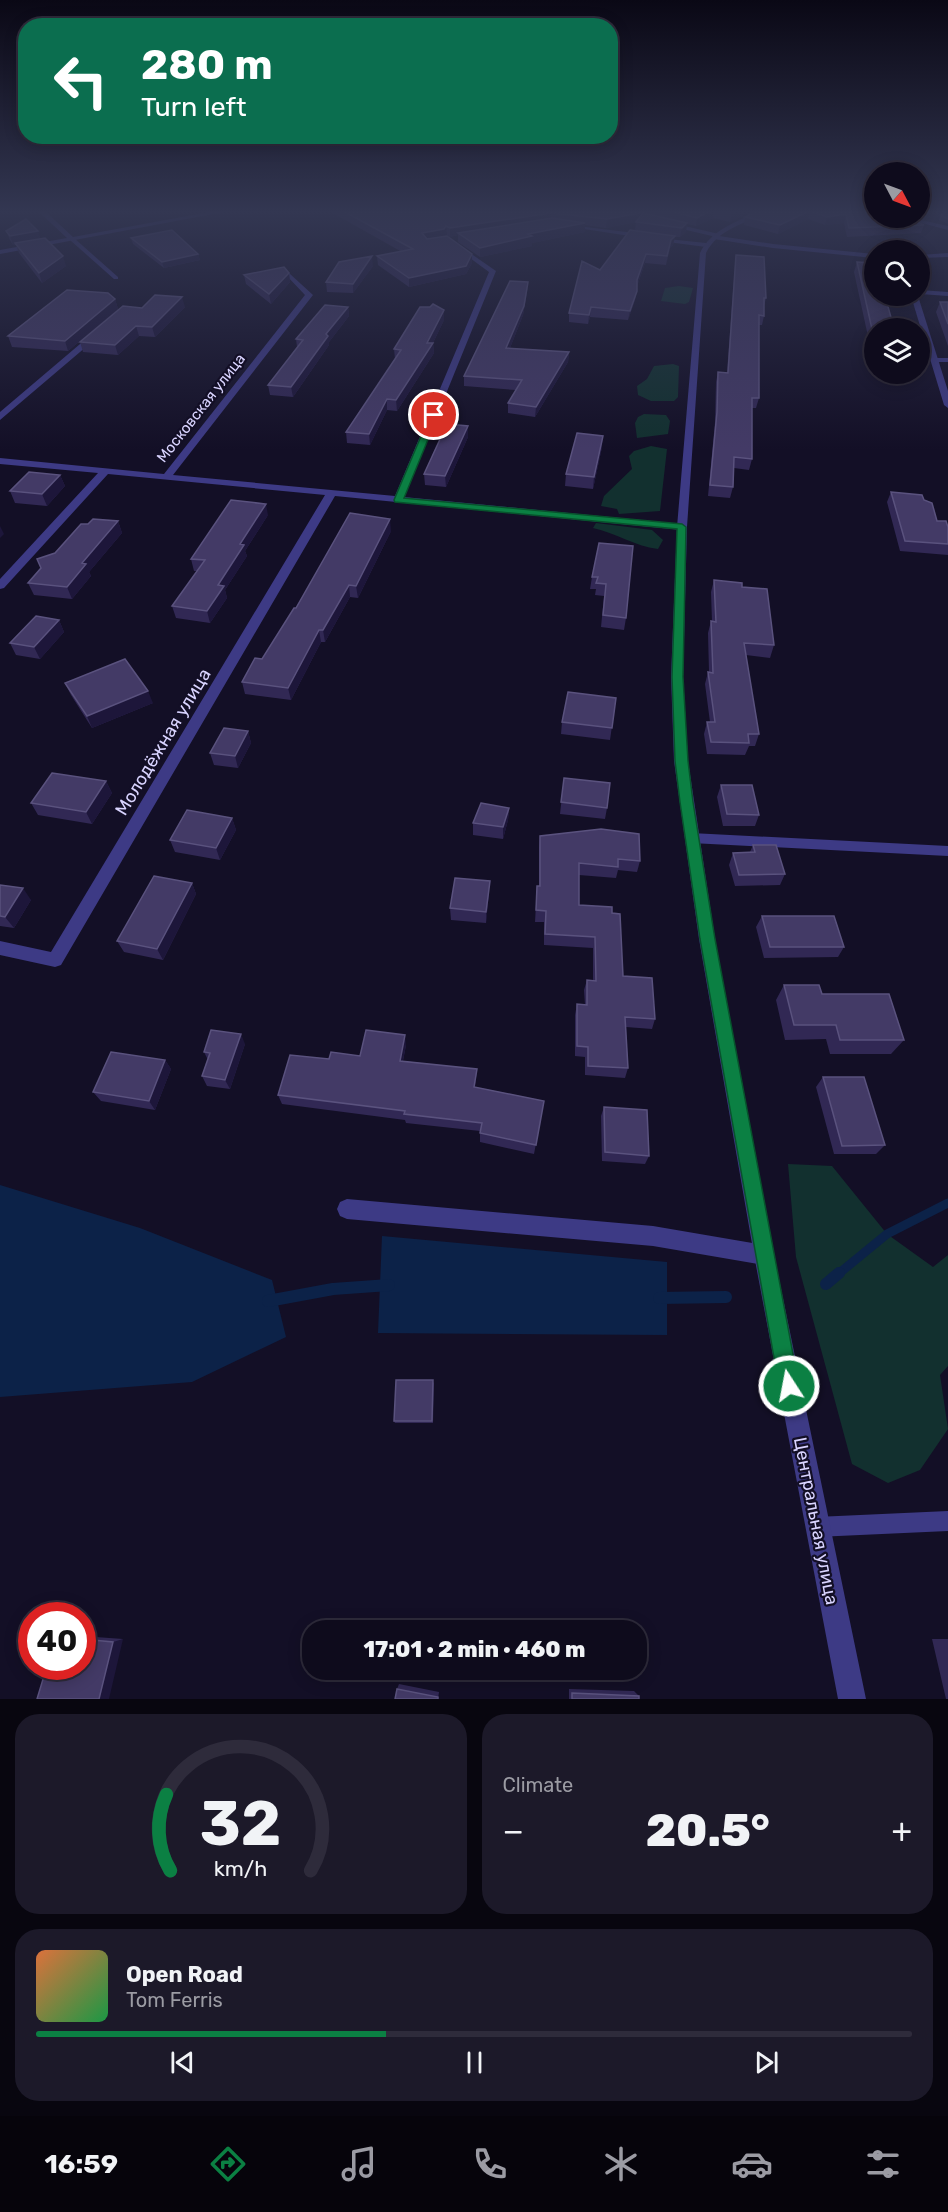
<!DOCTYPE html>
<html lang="en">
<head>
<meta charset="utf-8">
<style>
	body { margin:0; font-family:Rubik,sans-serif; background:#1c1929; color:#f1f3f6; height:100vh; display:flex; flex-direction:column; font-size:22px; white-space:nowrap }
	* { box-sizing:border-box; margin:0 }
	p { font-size:20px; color:#9b9ba3 }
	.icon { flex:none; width:33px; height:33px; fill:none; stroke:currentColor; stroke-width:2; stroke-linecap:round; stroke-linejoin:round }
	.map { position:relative; height:1699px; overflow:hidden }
	.drawer { display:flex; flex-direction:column; gap:15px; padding:15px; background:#08060f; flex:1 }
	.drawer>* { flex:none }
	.hud { position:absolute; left:18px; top:18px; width:600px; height:126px; border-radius:24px; box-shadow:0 3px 15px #0003,0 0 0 2px #2e2b3b; background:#0b6e4f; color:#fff; overflow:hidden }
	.needle { width:39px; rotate:131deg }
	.fabs { position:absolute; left:864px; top:162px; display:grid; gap:12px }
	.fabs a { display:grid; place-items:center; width:66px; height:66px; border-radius:50%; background:#0e0b1c; box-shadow:0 3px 15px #0003,0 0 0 2px #2e2b3b; font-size:30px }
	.speed { position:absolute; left:18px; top:1602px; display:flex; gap:12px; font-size:30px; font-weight:700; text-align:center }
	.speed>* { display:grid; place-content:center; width:78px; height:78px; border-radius:50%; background:#0e0b1c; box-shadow:0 3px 15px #0003,0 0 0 2px #2e2b3b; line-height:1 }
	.speed .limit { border:9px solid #d22; background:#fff; color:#111 }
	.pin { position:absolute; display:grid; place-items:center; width:51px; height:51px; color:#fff; margin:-26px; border:3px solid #fff; border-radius:50%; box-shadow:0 2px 6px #0007 }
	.me { position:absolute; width:66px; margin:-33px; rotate:349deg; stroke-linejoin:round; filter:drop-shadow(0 0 4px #0008) }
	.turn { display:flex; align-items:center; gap:21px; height:126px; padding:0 24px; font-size:27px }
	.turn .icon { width:78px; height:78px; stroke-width:2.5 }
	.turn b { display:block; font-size:42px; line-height:51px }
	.big { font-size:45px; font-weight:800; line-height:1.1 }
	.drawer .card { flex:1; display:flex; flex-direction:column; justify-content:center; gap:9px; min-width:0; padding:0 21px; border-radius:24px; background:#1c1929 }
	.drawer .dial { align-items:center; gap:0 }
	.dial svg { height:156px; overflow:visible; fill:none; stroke:#2e2b3b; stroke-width:7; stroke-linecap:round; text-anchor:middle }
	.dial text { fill:#f1f3f6; stroke:none }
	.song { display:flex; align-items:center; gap:18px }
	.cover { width:72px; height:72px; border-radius:9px; background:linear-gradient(135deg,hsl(20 70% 55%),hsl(140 70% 35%)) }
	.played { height:6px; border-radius:3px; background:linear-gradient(90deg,#0b8043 40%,#2e2b3b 40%) }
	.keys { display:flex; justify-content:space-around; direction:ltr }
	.heat { display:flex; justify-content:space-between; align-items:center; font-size:33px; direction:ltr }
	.drawer .tiles { flex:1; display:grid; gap:15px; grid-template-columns:1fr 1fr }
	.card:last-child { grid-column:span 2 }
	.trip { position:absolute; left:302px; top:1620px; width:345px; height:60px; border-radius:24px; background:#0e0b1c; box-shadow:0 3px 15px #0003,0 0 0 2px #2e2b3b; font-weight:800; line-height:60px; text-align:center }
	.tab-bar { display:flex; height:96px; justify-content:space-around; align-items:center; background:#06040b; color:#9b9ba3 }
	.tab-bar .icon { width:42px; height:42px }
	.tab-bar .on { color:#0b8043 }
	.tab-bar b { font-size:27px; color:#f1f3f6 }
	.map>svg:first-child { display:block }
	.green { fill:#12302f }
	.water { fill:#0c2248 }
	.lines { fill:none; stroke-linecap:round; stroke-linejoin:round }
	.stream-far1 { stroke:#0c2248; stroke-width:9 }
	.stream { stroke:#0c2248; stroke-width:12 }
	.service { fill:#3d3a85; fill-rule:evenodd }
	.minor { fill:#3d3a85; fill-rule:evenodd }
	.tertiary { fill:#3d3a85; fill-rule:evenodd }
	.wall { fill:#312854 }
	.shaded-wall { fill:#1d163a }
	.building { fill:#433a66; stroke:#5a527e; stroke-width:1.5 }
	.route { fill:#0b8043; stroke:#07532c; stroke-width:1.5 }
	.labels { text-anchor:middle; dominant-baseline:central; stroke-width:4.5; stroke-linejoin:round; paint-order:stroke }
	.far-street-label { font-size:15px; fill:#d9d4ff; stroke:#130f26 }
	.street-label { font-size:18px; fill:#d9d4ff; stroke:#130f26 }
</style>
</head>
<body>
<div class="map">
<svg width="948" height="1699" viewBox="0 0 948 1699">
	<rect width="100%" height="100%" fill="#130f26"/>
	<path class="green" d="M679,286l14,2 -4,14 -4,2 -24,-3 4,-13z
		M673,364l6,2 -1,31 -4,4h-23l-13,-6 -1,-9 10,-7 7,-13z
		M644,414l22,1 4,6 -2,13 -31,4 -2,-15 3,-6z
		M651,446l16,3 -7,62 -41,3 -2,-5 -16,-3 3,-10 28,-27 -3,-13 5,-5z
		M596,523l56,7 11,10 -5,9c-24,-3 -42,-16 -65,-21z
		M788,1164l44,2 55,68 46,33 15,-12v111l-8,9 8,54 -28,41 -32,13 -36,-19 -56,-207z"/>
	<path class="water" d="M0,1185l140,43 132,52 14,57 -94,45 -192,15z
		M382,1236l285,26v73l-289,-2z"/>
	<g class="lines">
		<path class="stream-far1" d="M837,1275l50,-41 61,-31"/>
		<path class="stream" d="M826,1284l13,-11
			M659,1298l67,-1
			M268,1301l65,-12 56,-4"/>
		<path class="service" d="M569,225l74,9 3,2 -3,2 -72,-11z
			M70,238h4l44,39v2h-4l-44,-39z
			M658,238l48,5 3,2 -3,2 -46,-6z
			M948,253v4l-28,1v-3z
			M920,290l28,2v4l-28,-2z
			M948,358v4h-13l-3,-2 3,-2z
			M691,833l257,13v10l-257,-13 -6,-5z
			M948,1511v20l-132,6 -7,-3 -3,-7 3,-7 7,-3z"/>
		<path class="minor" d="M39,212h7l27,25 136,-25h15l-224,42v-4l67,-12z
			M903,218h9l36,8v4z
			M667,222l52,12v2l54,8 101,10v4l-101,-10 -59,-9 -2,-3 -47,-11z
			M457,244l39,27 -92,226 278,27 5,3 -5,3 -347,-34 -274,469 -6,2 -55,-12v-14l51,11 274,-457 -217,-21 -104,114 -4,1v-10l98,-106 -98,-9v-6l164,16 141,-179 -18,-19 2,-3 24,22 -140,180 222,21 94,-224 -34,-25z
			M911,296h7l30,95v17l-4,-3z
			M93,333l7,2 -100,85v-8z
			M347,1199l306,27 111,19 7,3 3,7 -3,7 -7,3 -111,-19 -306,-27 -7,-3 -3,-7 3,-7z"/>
		<path class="tertiary" d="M756,212h9c-21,13 -47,17 -59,41l-19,274 -4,150 5,84 27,178 59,316 92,444h-28l-84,-444 -55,-316 -25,-178 -3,-84 6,-150 23,-274c11,-23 35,-30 56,-41z"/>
	</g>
	<path class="wall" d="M331,212h419l-20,10 -17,-4 -17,8 -9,-2 -1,8 -6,5h-5l-2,8 -3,3 -4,17 -21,-2 -8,23 -2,14 -7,20 -38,-3 -2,7 -19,-2v-9l31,-43 35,-39 1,-9 -30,6 -21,-3v7l-53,11v3l-52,11 -22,-15v-7l-8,2 -3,-2 -1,1 26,27 -6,11 -57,13 -31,-22 -1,-9 25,-4z
		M755,212h119l50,13 -3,8 -74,4 -3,-14 -19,2 -17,-6 -30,15 -34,-9 1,-8z
		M948,212v12l-10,-5 2,-4z
		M6,231l35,8 25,27 -24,17 -23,-30 -3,-8h-3l-3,-5z
		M131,238l67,16 2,6 -36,8 -31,-24z
		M736,255l30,43 -2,8v10l-2,9h-3v73l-3,10h-4v51l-3,11 -15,-2 -1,19 -3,11 -22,-2 7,-74 1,-40 2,-10h9l8,-108z
		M857,262l17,66v36l-20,-92z
		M373,266l-20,27 -26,-1 -1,-10z
		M289,273l1,9 -19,22 -25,-20 -2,-9z
		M528,282l-1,10 -4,23 -13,33 59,4 -1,10 -33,55 -27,-4v-10l8,-13 -52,-4v-10z
		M115,299l3,10 -50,42 -56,-4 -4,-11z
		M940,302h8v44l-12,-34z
		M185,307l-30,30 -16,-1 -21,19 -35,-3 -3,-10 62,-34z
		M348,307l1,9 -20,26v3l-36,52 -23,-2 -2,-10 29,-38 -1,-8z
		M444,320l-11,23 1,10 -37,58 -10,-1 -17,35 -23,-2 -1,-11 49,-73 -1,-10z
		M468,426v11l-22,50 -21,-2 -1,-11z
		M602,447l-9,42 -28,-3 1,-12z
		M60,475l5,11 -18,20 -32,-3 -5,-12z
		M891,492l33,8 13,21 11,6v28l-48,-4 -13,-49z
		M268,515l-23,36 2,5 -22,34 2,8 -17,25 -34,-5 -4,-12 25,-35h-3l-3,-12z
		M118,521l4,12 -33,39 2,4 -19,23 -38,-4 -6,-12 27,-30 33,-29z
		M391,531l-33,67 -8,-1 -25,45h-4l-30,58 -46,-6 -3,-12 20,-23 34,-51z
		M599,543l27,75 -2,12 -23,-3 3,-31 -9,-1 1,-6h-6l2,-12z
		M714,580l28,7 32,58 -4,13 -24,-3 13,79 -4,12h-6l-4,9 -38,-1 -3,-20 3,-12h3l-5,-38 3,-12h1l-1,-39 3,-12 1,1 -1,-30z
		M59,620l5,12 -24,27 -24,-4 -6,-12z
		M65,683l88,20 -61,25 -21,-33z
		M616,698l-6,42 -49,-6 1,-12z
		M248,731l3,12 -13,25 -24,-3 -4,-12z
		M564,778l43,30 -2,11 -45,-5z
		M106,781l6,12 -20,31 -54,-9 -7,-12z
		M721,785l38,30 -4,11h-32l-6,-29z
		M509,808l-1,12 -5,19 -30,-4v-12z
		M232,818l4,12 -16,30 -45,-8 -5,-12z
		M540,836l100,25 -3,11 -19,-2 -2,8 -37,-3v30l33,8 11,63 32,43 -3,10 -26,-2 2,41 -3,10 -40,-3v-18l-10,-1v-41l2,-11 8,1 -1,-15 3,-10h6v-32l-49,-3v-23h-9l2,-36h2v-39z
		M753,845l32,29 -5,11 -45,1 -6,-21 4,-12 17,-1z
		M192,883l4,11 -33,66 -39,-8 -7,-11z
		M0,885l31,15 -17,28 -14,-2z
		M489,892l-3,31 -35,-3 -1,-12z
		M762,916l82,31 -6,10 -74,1 -8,-31z
		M784,985l120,55 -13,14h-61l-4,-15 -41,1 -9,-40z
		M245,1044l-15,45 -23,-3 -5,-10 6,-16 -4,-8z
		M406,1045l-3,16 74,8 -2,18 69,14 -10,53 -54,-12v-11l-74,-8 -1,-3 -123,-16 -4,-9 51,-36 31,-3z
		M165,1060l6,9 -16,41 -54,-9 -8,-9z
		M823,1077l62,68 -9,9h-42l-18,-67z
		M604,1107l45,49 -4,8 -43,-3 -1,-45z
		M434,1382l-1,41h-38l-1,-2z
		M82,1636l41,3 -41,27z
		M932,1639h16v60h-2z
		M399,1684l40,8 -1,7 -41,-10z
		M569,1689l65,2 5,5v3h-70z"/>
	<path class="shaded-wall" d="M708,212h6l-1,6 -17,8 1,-8z
		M735,212h15l-20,10 2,-8z
		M807,212h3l-2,7 -30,15 2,-9z
		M551,213v8l-93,12v2l-8,2v-9z
		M641,213l-1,8 -34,7 1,-9z
		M846,214l-2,9 -19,2 2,-8z
		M585,223v9l-53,11v3l-52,11v-9l48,-14z
		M687,223l-1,9 -6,5 2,-9z
		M446,226l1,9 -3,3 -22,4v-9z
		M38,231l3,9 -28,5 -3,-9z
		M675,236l-2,9 -3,3 -4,17 5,-25z
		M198,254l2,6 -36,8 -2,-6z
		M472,254v9l-6,11 -57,13v-9z
		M646,254l-1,9 -9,26 1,-9z
		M63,256l3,10 -24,17 -3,-10z
		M372,256l1,10 -20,27v-9z
		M289,273l1,9 -19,22 -2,-10z
		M528,282l-1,10 -4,23 -17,43v-10z
		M637,291l-2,9 -7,20 2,-9z
		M182,297l3,10 -30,30 -3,-10z
		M115,299l3,10 -50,42 -3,-10z
		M348,307l1,9 -20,26v3l-36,52 -2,-10 35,-53z
		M591,307l-1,10 -2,7 1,-9z
		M444,310v10l-12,25 1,-2 1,10 -37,58 -1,-11z
		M136,326l3,10 -21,19 -3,-10z
		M569,352l-1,10 -33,55 1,-10z
		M387,399v11l-17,35 -1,-11z
		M468,426v11l-22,50 -1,-11z
		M603,436l-1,11 -9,42 1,-12z
		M60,475l5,11 -18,20 -5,-12z
		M266,504l2,11 -23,36 2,5 -22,34 2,8 -17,25 -3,-12 11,-26 22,-41z
		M390,519l1,12 -33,67 -2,-12z
		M118,521l4,12 -33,39 2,4 -19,23 -5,-12 15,-24z
		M0,526l4,8 -4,4z
		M349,585l1,12 -25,45 -2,-12z
		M59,620l5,12 -24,27 -6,-12z
		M319,630l2,12 -30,58 -3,-12z
		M148,691l5,12 -61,25 -5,-12z
		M248,731l3,12 -13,25 -3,-12z
		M106,781l6,12 -20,31 -6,-12z
		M509,808l-1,12 -5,19v-12z
		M232,818l4,12 -16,30 -4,-12z
		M490,881l-1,11 -3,31v-11z
		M192,883l4,11 -33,66 -6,-11z
		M23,888l8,12 -17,28 -9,-11z
		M241,1034l4,10 -15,45 -5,-9z
		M405,1035l1,10 -5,25 -1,-9z
		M165,1060l6,9 -16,41 -6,-9z
		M123,1639l-14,60h-10l14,-57z"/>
	<path class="building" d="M345,212h294l2,1 -34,6 -56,-6 -101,15 -4,-2 -2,3 -22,4 5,6 20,-3 25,18 -6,12 -57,12 -32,-22 36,-7z
		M674,212h34l-11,6z
		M755,212h52l-27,13 -35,-8z
		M813,212h61v6h35l15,7 -75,3 -3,-14 -19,3z
		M946,212h2v7l-8,-4z
		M643,213l44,10 -5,5 -46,-6z
		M552,218l33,5 -57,11 4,2 -52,12 -22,-15z
		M26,219l12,12 -28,5 -4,-5z
		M172,230l26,24 -36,8 -31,-24z
		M630,230l45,6 -4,4 -4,16 -21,-2 -9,26v11l-7,20 -39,-4 -2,8 -20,-2 13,-52 18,9z
		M45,238l18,18 -24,17 -24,-30z
		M736,255l28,2 2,41h-2v18l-5,-1v83h-7v61l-18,-2 -1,30 -23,-2 7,-73 1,-40 10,1z
		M372,256l-19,28 -27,-2 13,-20z
		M857,262l17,1v33h11l9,32h-20v10z
		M284,267l5,6 -20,21 -25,-19z
		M510,281l18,1 -4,24 -18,42 63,4 -33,55 -28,-4 14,-23 -58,-4z
		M67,290l41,3 7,6 -50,42 -57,-5z
		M155,295l27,2 -30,30 -16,-1 -21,19 -35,-3 43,-36 19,2z
		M940,302h8v22z
		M433,304l11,6 -17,33h6l-37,57 -9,-1 -18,35 -23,-2 55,-82 -7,-1 26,-42h10z
		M325,305l23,2 -22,27 2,2 -37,51 -23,-2 35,-45 -7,-1z
		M447,424l21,2 -23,50 -21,-2z
		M577,433l26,3 -9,41 -28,-3z
		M29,472l31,3 -18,19 -32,-3z
		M891,492l31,3 2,5 8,3 5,18h9l2,6v17l-43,-3z
		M231,500l35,4 -26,40 4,1 -26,40 6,1 -17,25 -35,-5 33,-46 -14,-1z
		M350,513l40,6 -34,67 -7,-1 -26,45h-4l-31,58 -46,-6 13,-24 7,1 32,-51h2z
		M93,519l25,2 -36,42 4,1 -19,23 -39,-4 13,-15 -4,-9 18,-6 26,-29h7z
		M599,543l34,3 -7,72 -23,-3 3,-31 -10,-1 2,-6h-6z
		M714,580l28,3v4l25,2 7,56 -30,-2 15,91h-11l1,9 -38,-1 -4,-20h8l-7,-50 5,1 -2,-52 5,1z
		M36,616l23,4 -25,27 -24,-4z
		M125,659l23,32 -61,25 -22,-33z
		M568,692l48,6 -4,30 -50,-6z
		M224,728l24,3 -13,25 -25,-3z
		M52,773l54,8 -20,31 -55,-9z
		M564,778l46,5 -3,25 -46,-6z
		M721,785h31l7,30 -32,-1z
		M481,803l28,5 -6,19 -30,-4z
		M187,810l45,8 -16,30 -46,-8z
		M601,829l38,5 1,27 -22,-2v8l-39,-4v42l33,2v6l8,1 3,62 29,2 3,41 -30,-2 3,51 -40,-2v-19l-11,-1v-42l10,1v-25l9,1 -1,-44 -50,-3 1,-23 -10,-1 1,-24h3v-50z
		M753,845h23l9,29 -46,1 -6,-22 22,-1z
		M154,876l38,7 -35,66 -40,-8z
		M455,878l35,3 -4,31 -36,-4z
		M0,885l23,3 -18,29 -5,-1z
		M762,916h72l10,31h-74z
		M784,985h35l3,9h67l15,46h-64l-4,-15h-42z
		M211,1030l30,4 -16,46 -23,-4 8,-23 -6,-1z
		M366,1030l39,5 -5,26 77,8 -3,18 70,14 -8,44 -56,-12 2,-10 -78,-9 1,-3 -127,-16 12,-40 39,4 2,-7 29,4z
		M111,1052l54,8 -16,41 -56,-9z
		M823,1077h41l21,68 -43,1z
		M604,1107l43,3 2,46 -44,-4z
		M396,1380h37l-1,41h-38z
		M82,1639l31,3 -14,57h-62l10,-33h35z
		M397,1689l41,8v2h-43z
		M572,1693l67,3v3h-67z"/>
	<linearGradient id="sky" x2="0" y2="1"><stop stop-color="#0a0815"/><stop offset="0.47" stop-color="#333752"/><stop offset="1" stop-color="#333752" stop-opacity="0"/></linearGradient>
	<rect width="948" height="450" fill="url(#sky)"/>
	<path class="route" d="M434,412l4,3 -34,83 278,26 4,3 -3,150 5,84 5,41 22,137 84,447 -3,7 -7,3 -7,-3 -3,-7 -79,-447 -20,-137 -5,-41 -3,-84 5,-148 -282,-27 -1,-2 36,-85z"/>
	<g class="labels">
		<g class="far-street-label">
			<text transform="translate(201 408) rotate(-52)">Московская улица</text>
		</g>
		<g class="street-label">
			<text transform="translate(163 742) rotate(-59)">Молодёжная улица</text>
			<text transform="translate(816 1521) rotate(79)">Центральная улица</text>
		</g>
	</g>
</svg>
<div class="fabs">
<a><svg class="needle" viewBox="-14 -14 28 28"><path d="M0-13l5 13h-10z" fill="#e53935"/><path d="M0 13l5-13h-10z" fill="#9b9ba3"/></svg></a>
<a><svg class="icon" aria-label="search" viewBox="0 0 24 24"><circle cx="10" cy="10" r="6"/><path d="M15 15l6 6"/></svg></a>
<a><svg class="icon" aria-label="layers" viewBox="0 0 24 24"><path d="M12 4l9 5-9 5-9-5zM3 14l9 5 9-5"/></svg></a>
</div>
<div class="speed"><div class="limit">40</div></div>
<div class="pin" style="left:434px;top:415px;background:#d93025"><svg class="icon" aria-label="arrive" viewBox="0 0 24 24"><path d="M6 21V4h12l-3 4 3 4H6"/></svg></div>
<svg class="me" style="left:789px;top:1386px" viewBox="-20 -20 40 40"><circle r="17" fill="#0b8043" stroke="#fff" stroke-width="3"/><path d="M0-11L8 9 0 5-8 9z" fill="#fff"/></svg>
<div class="trip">17:01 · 2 min · 460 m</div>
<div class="hud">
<div class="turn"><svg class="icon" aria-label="left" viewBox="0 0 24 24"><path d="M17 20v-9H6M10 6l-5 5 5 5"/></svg><div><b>280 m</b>Turn left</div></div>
</div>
</div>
<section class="drawer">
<div class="tiles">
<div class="card dial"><svg viewBox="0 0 100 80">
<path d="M14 69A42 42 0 1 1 86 69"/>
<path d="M14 69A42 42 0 0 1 12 30" stroke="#0b8043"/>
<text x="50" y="56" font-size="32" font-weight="700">32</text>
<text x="50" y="72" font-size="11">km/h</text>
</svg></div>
<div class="card"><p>Climate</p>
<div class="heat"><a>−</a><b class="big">20.5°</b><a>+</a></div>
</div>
<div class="card">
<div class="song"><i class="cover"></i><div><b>Open Road</b><p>Tom Ferris</p></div></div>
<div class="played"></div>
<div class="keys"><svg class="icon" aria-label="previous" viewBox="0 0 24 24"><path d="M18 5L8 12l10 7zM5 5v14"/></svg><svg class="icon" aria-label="pause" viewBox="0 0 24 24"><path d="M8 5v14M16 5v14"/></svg><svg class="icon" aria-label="next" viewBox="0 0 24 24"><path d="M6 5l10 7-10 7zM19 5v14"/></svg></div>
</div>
</div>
</section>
<nav class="tab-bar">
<b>16:59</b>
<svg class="icon on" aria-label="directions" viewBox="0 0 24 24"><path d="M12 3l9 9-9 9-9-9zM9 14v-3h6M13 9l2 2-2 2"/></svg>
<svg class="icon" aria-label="music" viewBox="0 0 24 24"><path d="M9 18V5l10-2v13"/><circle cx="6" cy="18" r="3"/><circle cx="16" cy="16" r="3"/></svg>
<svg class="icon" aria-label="phone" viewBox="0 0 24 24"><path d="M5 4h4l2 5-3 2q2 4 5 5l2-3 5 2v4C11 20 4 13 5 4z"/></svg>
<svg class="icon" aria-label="climate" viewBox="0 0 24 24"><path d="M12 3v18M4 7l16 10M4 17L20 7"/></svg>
<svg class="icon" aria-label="car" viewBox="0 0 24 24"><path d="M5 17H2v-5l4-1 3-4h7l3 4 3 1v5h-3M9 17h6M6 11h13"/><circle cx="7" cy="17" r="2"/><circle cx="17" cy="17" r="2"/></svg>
<svg class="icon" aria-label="filters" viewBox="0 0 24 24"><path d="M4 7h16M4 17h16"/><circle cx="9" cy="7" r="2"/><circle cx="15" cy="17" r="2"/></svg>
</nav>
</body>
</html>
